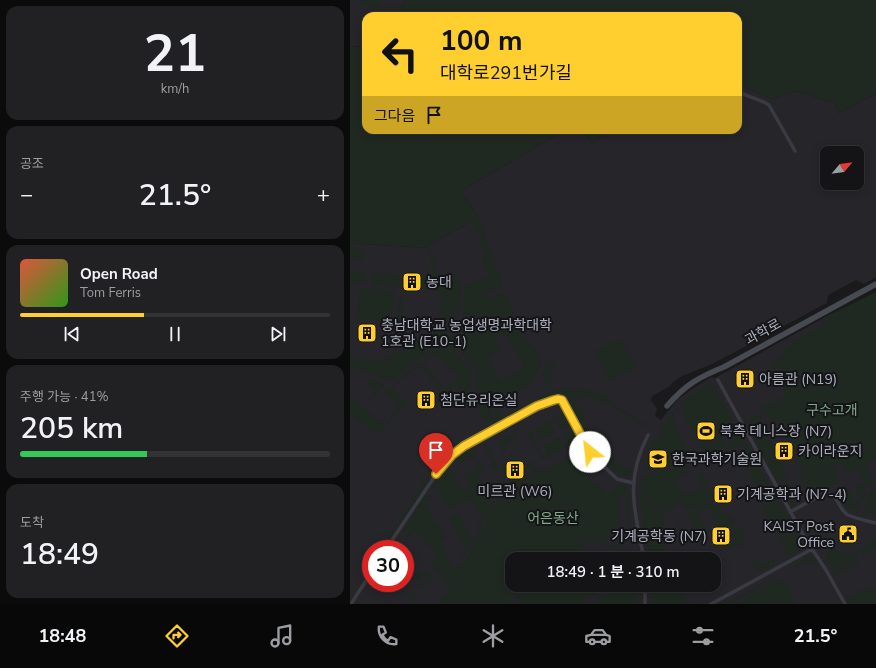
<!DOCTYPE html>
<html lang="ko">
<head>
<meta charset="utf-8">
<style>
	body { margin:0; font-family:"Nunito Sans","Noto Sans KR",sans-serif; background:#212123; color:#f1f3f6; height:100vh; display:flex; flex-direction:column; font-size:15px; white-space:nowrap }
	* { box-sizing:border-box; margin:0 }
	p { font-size:13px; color:#9d9ea1 }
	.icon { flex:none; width:22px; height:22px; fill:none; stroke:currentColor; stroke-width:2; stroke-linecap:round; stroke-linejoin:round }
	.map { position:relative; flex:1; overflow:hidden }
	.sheet { display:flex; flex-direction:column; gap:6px; padding:6px; background:#0b0b0c; width:350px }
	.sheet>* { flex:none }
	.guide { position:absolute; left:12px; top:12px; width:380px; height:122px; border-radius:12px; box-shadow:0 2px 10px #0003,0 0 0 1px #333335; background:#ffcf2f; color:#111; overflow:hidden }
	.needle { width:26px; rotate:61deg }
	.buttons { position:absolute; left:470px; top:146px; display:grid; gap:8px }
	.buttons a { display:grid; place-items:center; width:44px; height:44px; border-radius:8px; background:#141416; box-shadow:0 2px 10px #0003,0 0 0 1px #333335; font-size:20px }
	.speed { position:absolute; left:12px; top:540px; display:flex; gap:8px; font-size:20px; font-weight:700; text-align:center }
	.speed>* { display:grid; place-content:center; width:52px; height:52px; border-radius:50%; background:#141416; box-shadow:0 2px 10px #0003,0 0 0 1px #333335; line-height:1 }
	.speed .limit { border:6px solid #d22; background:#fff; color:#111 }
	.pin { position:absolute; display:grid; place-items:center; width:34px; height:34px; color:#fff; margin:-41px -17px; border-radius:50% 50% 50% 0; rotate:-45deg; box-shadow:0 0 4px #0007 }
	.pin .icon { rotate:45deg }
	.me { position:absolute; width:44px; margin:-22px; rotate:331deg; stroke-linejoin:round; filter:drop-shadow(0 0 3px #0008) }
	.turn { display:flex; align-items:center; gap:14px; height:84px; padding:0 12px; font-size:18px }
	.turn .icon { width:52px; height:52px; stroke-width:2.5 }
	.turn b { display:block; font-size:28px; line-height:34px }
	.then { display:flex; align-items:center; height:38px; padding:0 12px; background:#0003; gap:8px; font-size:15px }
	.big { font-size:30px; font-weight:600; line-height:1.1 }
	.sheet .tile { flex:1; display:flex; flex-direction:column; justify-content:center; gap:6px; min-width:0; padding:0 14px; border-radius:12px; background:#212123 }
	.sheet .dial { align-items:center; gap:0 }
	.dial b { font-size:52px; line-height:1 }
	.song { display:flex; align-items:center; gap:12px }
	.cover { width:48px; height:48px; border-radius:6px; background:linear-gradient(135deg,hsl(10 70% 55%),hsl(110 70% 35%)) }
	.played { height:4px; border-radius:2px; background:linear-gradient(90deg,#ffcf2f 40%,#333335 40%) }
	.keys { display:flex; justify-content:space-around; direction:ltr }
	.heat { display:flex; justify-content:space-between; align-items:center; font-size:22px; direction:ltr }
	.charge { height:6px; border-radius:3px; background:linear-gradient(90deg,#34c759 41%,#333335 0) }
	.trip { position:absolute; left:155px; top:552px; width:216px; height:40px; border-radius:12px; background:#141416; box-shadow:0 2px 10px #0003,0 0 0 1px #333335; font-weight:600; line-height:40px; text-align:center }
	.menu { display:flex; height:64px; justify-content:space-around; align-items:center; background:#080809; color:#9d9ea1 }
	.menu .icon { width:28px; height:28px }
	.menu .selected { color:#ffcf2f }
	.menu b { font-size:18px; color:#f1f3f6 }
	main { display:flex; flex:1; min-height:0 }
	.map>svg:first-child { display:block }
	.built { fill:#26262a; fill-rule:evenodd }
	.green { fill:#1f2821 }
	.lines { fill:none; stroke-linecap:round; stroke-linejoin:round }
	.street { stroke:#3a3b42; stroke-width:3.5 }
	.secondary { stroke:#484a52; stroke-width:5.5 }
	.route-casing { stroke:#a6871f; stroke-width:10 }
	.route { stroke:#ffcf2f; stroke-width:7 }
	.labels { text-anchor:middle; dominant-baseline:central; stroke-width:4; stroke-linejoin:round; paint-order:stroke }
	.poi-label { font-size:14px; fill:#abafbd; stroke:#151518; text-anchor:start }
	.street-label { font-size:14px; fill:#abafbd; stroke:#151518 }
	.park-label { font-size:14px; fill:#81a988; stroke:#151518 }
</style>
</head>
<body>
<main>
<section class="sheet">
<div class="tile dial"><b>21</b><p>km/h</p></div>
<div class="tile"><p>공조</p>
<div class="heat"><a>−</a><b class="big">21.5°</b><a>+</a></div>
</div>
<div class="tile">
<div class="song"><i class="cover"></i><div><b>Open Road</b><p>Tom Ferris</p></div></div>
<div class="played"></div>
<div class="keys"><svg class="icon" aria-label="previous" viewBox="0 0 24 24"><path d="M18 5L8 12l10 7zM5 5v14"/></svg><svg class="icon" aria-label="pause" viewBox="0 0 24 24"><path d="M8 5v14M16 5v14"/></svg><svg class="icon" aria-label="next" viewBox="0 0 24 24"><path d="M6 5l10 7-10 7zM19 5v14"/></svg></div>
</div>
<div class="tile"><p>주행 가능 · 41%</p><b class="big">205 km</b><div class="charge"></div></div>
<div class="tile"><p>도착</p><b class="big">18:49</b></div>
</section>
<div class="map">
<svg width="526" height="604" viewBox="0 0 526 604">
	<rect width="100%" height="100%" fill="#1a1a1d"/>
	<path class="built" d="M0,0h56l-11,16h-29v38l-7,-8 -9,1z
		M388,84l33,15 26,-8 37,12 5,10 37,-19v183l-12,7 -8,-4 -28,15 -1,8 -115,61 -30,12 -10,7 -2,3 -18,10 -1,4 6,9 -2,7 6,4 16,-20 15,-11 19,-12 4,1 112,-62 49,110v178h-526v-361l74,5 55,-31 -18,-26 104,-61h18l9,13 26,-13h120zM477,153h30v30h-30zM21,549h34v34h-34zM162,559h202v26h-202z"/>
	<path class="green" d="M7,0h25l-4,10z
		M56,0h470v94l-37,19 -5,-10 -37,-12 -26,8 -33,-15v-68h-343z
		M9,46l7,8v76h199l-104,61 18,26 24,70 -15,5 -4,-14 5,-2 -7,-18 5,-3 -7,-13 3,-2 -11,-19 -48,27 -74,-5v-196z
		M233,130h35l-26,13z
		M0,247l14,1 -1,12 -13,-1z
		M80,250c5,11 7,20 9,32l16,-9 7,14 -3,27 -13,5 -4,-1 4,-3 -1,-3 -4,1v-15l-8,-13 -2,-27 -3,-7z
		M76,268h3l1,20 -1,1h-10l1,-13h6z
		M0,272l16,1 -1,10 -15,-1z
		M23,273l26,2v12l-27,-2z
		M133,279l5,20 17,-6c9,24 15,45 36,62l-2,2 2,7 -1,5 -14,18 -30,17 7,14 47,-26 12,-3h16l27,7 7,7 35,22 -1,2c-14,-8 -52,-36 -67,-28l-4,-2 -11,3 -2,-3c-18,-3 -48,18 -63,27 -3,-8 -4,-17 -9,-24 -3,-4 -11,-6 -13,-12 -3,-8 1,-16 -4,-24 -1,-3 -5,-4 -7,-6 -10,-10 -7,-23 -2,-35 25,-7 28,6 36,26l-13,10 15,24 23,-17 -19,-31 -7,3c-4,-10 -11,-21 -23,-22 -4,-1 -9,1 -13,2l2,-31z
		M10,288l34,3 -3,31 -34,-3z
		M526,292v166l-28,15 -7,-11 -31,18 -16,-31 -5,2 -3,-5 3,-2 -8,-16 2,-1 -5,-8 -6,3 -7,-12 -7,4 8,15 -9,-15 7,-4 -1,-3 24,-12 -16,-30c9,-5 13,-12 20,-20 10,-10 26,-16 38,-23l-2,-6z
		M49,296h3l-1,21 2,1v5h8l-1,3 -13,-1z
		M105,323l1,2 -1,2 -62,53h-8l-23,-11 -12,-1v-14l5,6 30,2v-4l9,-5h7l13,-7 -1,-4 8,-4h8l12,-9z
		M105,332c-1,11 -2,22 8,29 2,2 5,4 7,6 1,3 1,7 1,10 -2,16 3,19 17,26l7,22c-24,14 -39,21 -58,43l-53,81h-3l54,-83 12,-13 15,-11 31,-18 -2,-4 -4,2 -9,-14 -6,-3 -15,-20 -13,9h-2l-8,-10 4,-2 6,7 13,-9v-2l3,-3 -4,-5 -4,3 -16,-20 -11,9 -1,-2v-2z
		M269,339l3,2 14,25 -26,15 -15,-30z
		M70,361l16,18 -4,3 -13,-17 -22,18h-1z
		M201,361l5,1 -8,5 6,12 -8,5 -4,-9 4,-9z
		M22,379l12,6 -12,14 -2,-1 6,-7 -9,-7z
		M359,385l5,1 25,47 -7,6 -4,-6 -4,2 -7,-15 -2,1 11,22 -2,2 -18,11 -26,-50 9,-9 6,-4 2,3 1,-1 -1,-3z
		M41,387h1l13,16 -1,3 -27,29 -27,-22v-16l34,28 13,-14 -2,-2 3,-5 -13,-11z
		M225,398l3,2 -2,3v5l8,8v3l2,5h-4l-6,-2 -11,-20z
		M327,408l2,3 -6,3 1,2 -3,2 23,43h3l-53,10 8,-28c6,-2 9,-6 8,-13z
		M214,414l6,9 -9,5 -4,-7 -6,3 4,9 -14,7 -5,-8 -5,3 5,9 -2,2 -7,-12z
		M405,415l9,15 -12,6 -4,-8 2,-10z
		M160,426l1,2 -26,15 7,13h1l3,7 4,-1 -2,6 -2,2 -6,-6 3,-1 -11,-20h-3z
		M232,429h7c12,20 18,32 41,40l-1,7c-16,-1 -27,-16 -36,-28l3,-2 -2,-4 -5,1z
		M223,430l6,10 -37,20 -6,-11 2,-1 5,9 5,-3 -4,-9 14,-8 5,9 6,-3 -5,-8z
		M164,433l3,4 -10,6 -2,11 -2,-1 -6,-10z
		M392,434l41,76 2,-1 5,8 -3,2 7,11 2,-1 2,4h-1l-18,2 -17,-29 7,-3 -2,-4 -2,1 -15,-26 2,-1 -11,-21 4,-2 -4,-6 -15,8c0,-9 9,-14 16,-18z
		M416,434l11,22 -11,6 -11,-22z
		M122,447l6,11 -4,2 -2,-4 -12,7 1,4 -6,-10z
		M234,450l12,16 -9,12 22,17 10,-11 9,3 1,28 3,14h-2l-4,-18v-16h-6l-1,17 2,12 -6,2 -5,10 -7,9 -15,-5 -7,9 -4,10h-65v24c-4,7 -2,15 1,21h-76l14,-14 -8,-11 8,-8 13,-8 17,-26 4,-16 17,-21 41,-28z
		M443,451l24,44 -6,3 -12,-21 5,-3 -4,-8 -1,1 -8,-15z
		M162,453l4,3 4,8 11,-2 4,5 6,1 1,2 -29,19 -12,-19 2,-6 2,-1 11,18 17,-9 -1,-3 2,-1 -2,-3 -11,6 -10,-16z
		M428,458l8,14 1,7 -9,4 -11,-19z
		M104,459l2,4 -6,3 12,26 9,-5 -8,-16 3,3 12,-6 -2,-4 4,-2 5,9 -7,4 14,27 7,-4 1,1 -16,20h-2l-2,15 -4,-7 5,-2 -2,-5 3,-2 -11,-20 -22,12 -12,-23 -3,2 -1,-2 14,-21z
		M517,464l2,3 -3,2 8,15 -7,4 -8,-17 -2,-1z
		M338,466l2,7 -1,1 -1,-2 -8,4 -3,5v9l7,2 3,-1 1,2c-6,8 -15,18 -26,19l-21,-23 1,-13 3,-2z
		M482,469l8,13 -22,11 -7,-12z
		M353,472l2,4 -2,1 23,41 4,-3 5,9 -13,7 -12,-22c2,-8 -1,-9 -4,-16 -2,-4 -6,-14 -7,-19z
		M439,482l5,10 -3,2 5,11 -2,1 -5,-1 -9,-18z
		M512,482l3,6 -2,2 2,5 -1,4h-2l-1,6 -4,1c-7,-5 -11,-12 -18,-17l6,-4 10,17 7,-4 -7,-12z
		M351,489l2,1c2,6 7,10 6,17l-9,5 -5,-2h-9l-4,-6 7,-9z
		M526,489v26l-2,-1v-3l-2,-1 -1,3 -5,-1 1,4 -4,-1 -1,-3 2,-1 6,-16 -1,-2z
		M488,490l7,4 6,9 8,7 -1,3h-3v-4l-9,-3z
		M290,492l21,22h2l3,40 4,2 -1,3h-19l-8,-44z
		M77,494h2l3,5 -7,3 7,13 -1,1 7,12 4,-2 5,10 -7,4 13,27 5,-3 -9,6 -7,7 -12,-13 8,-8 -23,-26 -8,7 -4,-5z
		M342,512l6,1 9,18 -1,1 3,6 -6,4 -15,-28z
		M108,513l7,12 -9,5 -7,-13z
		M327,520l12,22 -10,6z
		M115,527l7,13 6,-3 -16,22 -3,-4 8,-5 -10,-19z
		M272,528l3,16 -4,4 -13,1 -3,-3 2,-3 6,4h2l5,-4 -1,-2 -6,-5 4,-6z
		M393,528l2,3 -3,2 3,4 -5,4 11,21 6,-3 2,5 -5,3 -12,-21 -3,2 -2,-4 -8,5 -3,-4 10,-6 -3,-6z
		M449,534l7,13 -18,10 -3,-4 3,-2 -8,-14z
		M526,540v8l-13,7 -3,-5z
		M480,546l6,2 5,8 8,-4 2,3 5,-3 2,5 -1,1v2l-25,6 -6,-7z
		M463,555l5,7h-3l-1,3 -3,-5 -16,9 -2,-3z
		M421,560h2l1,5 -16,7 -1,-5z
		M508,562l1,2 -6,4 -1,-2 -8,6 -1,-1 -5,3v1l-2,2 -5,-8z
		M76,570v2l7,8 -15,13 -3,6 -3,-2 -1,2 -2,-1 2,-3 10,-5 -3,-5 10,-5 -2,-5 -9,5 -3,-5 6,-4 3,2z
		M427,576l1,1 -48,27h-5z
		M432,579l14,25h-59z
		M168,585h92l-32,19h-58c-3,-7 -6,-12 -2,-19z
		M269,585h19v19h-48l20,-11z
		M302,585h26l11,19h-37z
		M517,586l-3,18h-14l-4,-7 9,-2v-2l3,-2 1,1 5,-2 -1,-2z
		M521,587h1l4,4v13h-11l3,-13h2z"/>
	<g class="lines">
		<path class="street" d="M388,92l26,10 5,3 26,46
			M368,380l88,160 20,30 19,34
			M440,512l33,-18c16,-3 14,15 25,21 9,4 19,6 28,8
			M36,549l55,-82 11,-12 12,-9 73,-40 17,-6 4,-1 3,1 33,57 23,22 16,4
			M294,559c-9,-47 -20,-78 4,-124
			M295,585v19
			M1,604l20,-31
			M361,604l101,-55"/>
		<path class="secondary" d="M317,406c18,-21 32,-29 57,-39l152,-83"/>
	</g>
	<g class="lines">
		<defs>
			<path id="route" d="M86,474l16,-19 12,-9 73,-40 17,-6 4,-1 4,1 28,52"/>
		</defs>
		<use href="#route" class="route-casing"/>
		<use href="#route" class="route"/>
	</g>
	<defs>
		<symbol id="building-square" viewBox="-11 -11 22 22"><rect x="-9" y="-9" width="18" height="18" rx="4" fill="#ffcf2f" stroke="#151518"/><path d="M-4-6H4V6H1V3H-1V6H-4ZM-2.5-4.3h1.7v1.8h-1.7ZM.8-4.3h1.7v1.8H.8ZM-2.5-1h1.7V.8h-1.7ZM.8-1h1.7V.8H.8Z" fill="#111"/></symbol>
		<symbol id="stadium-square" viewBox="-11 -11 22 22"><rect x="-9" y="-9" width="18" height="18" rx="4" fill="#ffcf2f" stroke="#151518"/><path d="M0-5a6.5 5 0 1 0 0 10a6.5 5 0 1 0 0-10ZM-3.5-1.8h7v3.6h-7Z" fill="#111"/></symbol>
		<symbol id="university-square" viewBox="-11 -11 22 22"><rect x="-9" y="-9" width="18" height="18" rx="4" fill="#ffcf2f" stroke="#151518"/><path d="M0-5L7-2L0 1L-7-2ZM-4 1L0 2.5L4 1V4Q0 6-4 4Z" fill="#111"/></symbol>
		<symbol id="civic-square" viewBox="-11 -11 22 22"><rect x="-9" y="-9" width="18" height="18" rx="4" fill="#ffcf2f" stroke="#151518"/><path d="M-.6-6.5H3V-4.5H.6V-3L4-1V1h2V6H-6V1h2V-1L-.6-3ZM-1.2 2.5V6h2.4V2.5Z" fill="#111"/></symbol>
	</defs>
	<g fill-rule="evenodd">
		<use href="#building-square" x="51" y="271" width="22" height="22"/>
		<use href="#building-square" x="6" y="322" width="22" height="22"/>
		<use href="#building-square" x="384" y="368" width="22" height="22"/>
		<use href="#building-square" x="65" y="389" width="22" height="22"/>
		<use href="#stadium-square" x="345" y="420" width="22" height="22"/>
		<use href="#building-square" x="423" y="440" width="22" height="22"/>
		<use href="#university-square" x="297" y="448" width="22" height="22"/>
		<use href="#building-square" x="154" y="459" width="22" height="22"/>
		<use href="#building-square" x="362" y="483" width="22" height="22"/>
		<use href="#civic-square" x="487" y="523" width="22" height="22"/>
		<use href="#building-square" x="360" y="525" width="22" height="22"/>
	</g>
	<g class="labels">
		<g class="poi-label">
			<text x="76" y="282">농대</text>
			<text x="31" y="325">충남대학교 농업생명과학대학<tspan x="31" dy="16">1호관 (E10-1)</tspan></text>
			<text x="409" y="379">아름관 (N19)</text>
			<text x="90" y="400">첨단유리온실</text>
			<text x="370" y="431">북측 테니스장 (N7)</text>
			<text x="448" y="451">카이라운지</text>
			<text x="322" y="459">한국과학기술원</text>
			<text x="165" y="491" text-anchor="middle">미르관 (W6)</text>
			<text x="387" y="494">기계공학과 (N7-4)</text>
			<text x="484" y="526" text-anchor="end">KAIST Post<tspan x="484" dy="16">Office</tspan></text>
			<text x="357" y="536" text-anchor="end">기계공학동 (N7)</text>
		</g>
		<g class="street-label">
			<text transform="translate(413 332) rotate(-29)">과학로</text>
		</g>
		<g class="park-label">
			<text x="482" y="410">구수고개</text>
			<text x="203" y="518">어은동산</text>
		</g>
	</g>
</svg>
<div class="buttons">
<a><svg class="needle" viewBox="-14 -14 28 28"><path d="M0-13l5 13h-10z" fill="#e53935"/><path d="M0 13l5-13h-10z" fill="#9d9ea1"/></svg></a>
</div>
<div class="speed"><div class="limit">30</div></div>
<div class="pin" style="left:86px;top:474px;background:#d93025"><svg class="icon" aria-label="arrive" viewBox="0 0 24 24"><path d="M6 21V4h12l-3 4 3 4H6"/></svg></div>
<svg class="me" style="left:240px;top:452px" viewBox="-20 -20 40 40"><circle r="19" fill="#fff"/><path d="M0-13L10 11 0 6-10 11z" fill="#ffcf2f"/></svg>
<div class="trip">18:49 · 1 분 · 310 m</div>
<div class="guide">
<div class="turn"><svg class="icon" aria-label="left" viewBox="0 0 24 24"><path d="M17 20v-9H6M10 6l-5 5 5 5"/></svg><div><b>100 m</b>대학로291번가길</div></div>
<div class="then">그다음<svg class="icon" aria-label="arrive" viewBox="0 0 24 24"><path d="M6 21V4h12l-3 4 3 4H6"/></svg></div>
</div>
</div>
</main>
<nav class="menu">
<b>18:48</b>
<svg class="icon selected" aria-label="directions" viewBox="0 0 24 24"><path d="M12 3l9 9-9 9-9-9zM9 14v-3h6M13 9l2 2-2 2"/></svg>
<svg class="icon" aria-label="music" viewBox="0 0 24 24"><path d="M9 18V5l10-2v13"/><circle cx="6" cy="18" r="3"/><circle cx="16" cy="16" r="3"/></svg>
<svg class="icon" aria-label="phone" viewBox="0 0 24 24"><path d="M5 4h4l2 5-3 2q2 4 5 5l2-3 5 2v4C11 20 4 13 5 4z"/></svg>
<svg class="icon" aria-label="climate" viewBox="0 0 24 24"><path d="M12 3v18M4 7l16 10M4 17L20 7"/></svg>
<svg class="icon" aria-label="car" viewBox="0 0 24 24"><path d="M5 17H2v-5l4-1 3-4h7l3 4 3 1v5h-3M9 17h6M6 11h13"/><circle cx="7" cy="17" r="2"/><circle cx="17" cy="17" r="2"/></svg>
<svg class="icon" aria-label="filters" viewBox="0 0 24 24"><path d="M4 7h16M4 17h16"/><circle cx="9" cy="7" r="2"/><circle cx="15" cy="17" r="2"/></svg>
<b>21.5°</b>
</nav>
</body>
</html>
